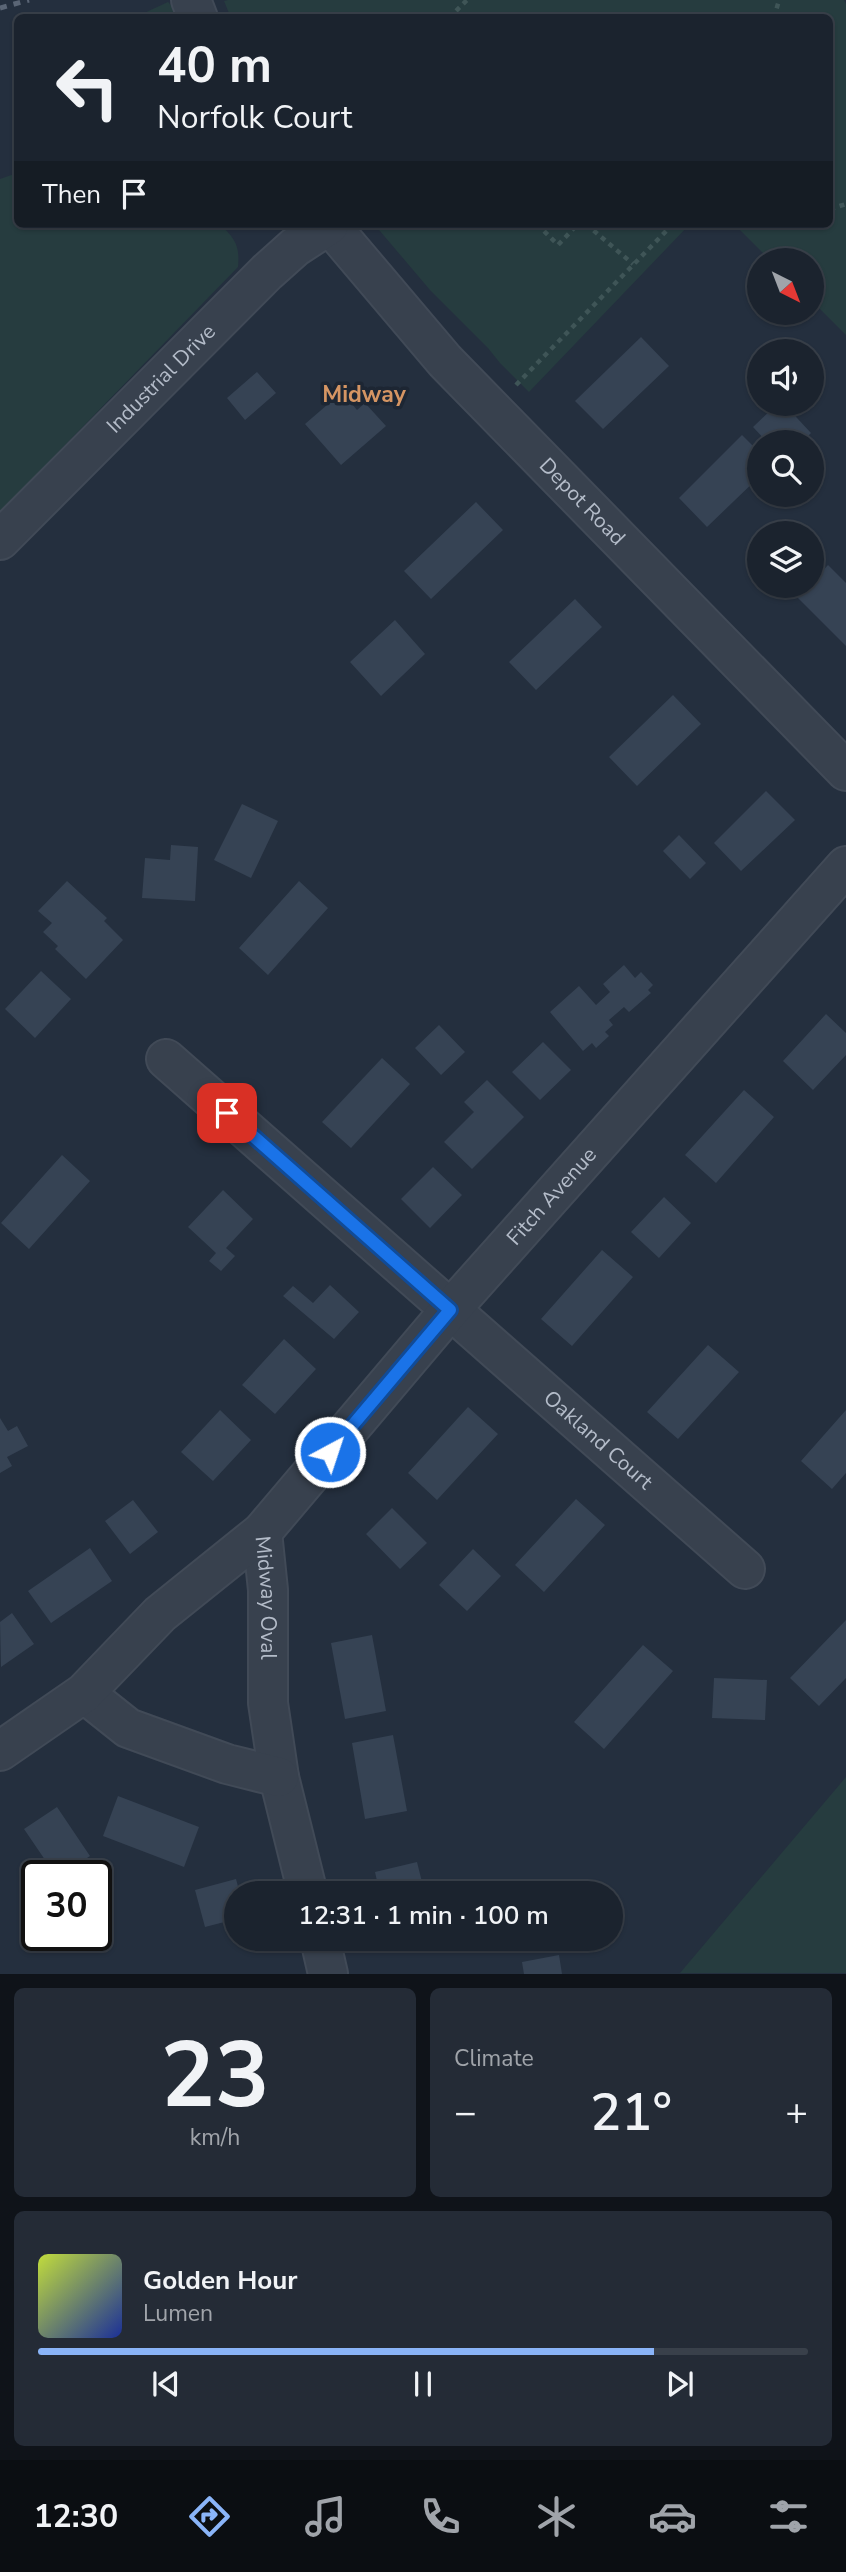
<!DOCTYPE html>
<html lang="en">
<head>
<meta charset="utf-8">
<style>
	body { margin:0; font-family:"Nunito Sans",sans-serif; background:#242b36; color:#f1f3f6; height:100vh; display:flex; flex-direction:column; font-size:26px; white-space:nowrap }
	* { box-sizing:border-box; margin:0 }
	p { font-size:23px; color:#a0a4aa }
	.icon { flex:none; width:38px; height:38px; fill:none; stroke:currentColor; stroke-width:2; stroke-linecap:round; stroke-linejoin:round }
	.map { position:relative; height:1974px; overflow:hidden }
	.drawer { display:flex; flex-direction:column; gap:14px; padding:14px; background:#0f1319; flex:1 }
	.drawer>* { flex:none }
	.guide { position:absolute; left:14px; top:14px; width:819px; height:214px; border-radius:10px; box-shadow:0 2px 5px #0004,0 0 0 2px #39404a; background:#1b232e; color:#f1f3f6; overflow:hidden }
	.needle { width:46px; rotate:138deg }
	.buttons { position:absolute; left:747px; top:248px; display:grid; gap:14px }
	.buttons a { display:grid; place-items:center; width:77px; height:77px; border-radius:50%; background:#1b232e; box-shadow:0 2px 5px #0004,0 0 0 2px #39404a; font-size:35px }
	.speed { position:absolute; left:21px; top:1860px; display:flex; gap:14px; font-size:35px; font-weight:700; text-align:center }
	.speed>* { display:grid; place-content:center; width:91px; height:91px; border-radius:50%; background:#1b232e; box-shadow:0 2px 5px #0004,0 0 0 2px #39404a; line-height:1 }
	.speed .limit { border:4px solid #111; border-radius:10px; background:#fff; color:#111 }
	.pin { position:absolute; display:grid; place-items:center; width:60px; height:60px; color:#fff; margin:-30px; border-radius:14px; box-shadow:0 4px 10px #0006 }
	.me { position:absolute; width:77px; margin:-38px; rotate:40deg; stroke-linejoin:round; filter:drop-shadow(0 0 5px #0008) }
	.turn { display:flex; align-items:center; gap:24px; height:147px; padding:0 28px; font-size:32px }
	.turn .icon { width:91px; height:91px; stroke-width:2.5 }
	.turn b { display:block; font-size:49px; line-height:60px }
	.then { display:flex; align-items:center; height:66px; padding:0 28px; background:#0003; gap:14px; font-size:26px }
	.big { font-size:52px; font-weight:600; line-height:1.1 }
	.drawer .card { flex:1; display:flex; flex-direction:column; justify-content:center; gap:10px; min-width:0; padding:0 24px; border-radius:10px; background:#242b36 }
	.drawer .dial { align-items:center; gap:0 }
	.dial b { font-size:91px; line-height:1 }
	.song { display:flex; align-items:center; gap:21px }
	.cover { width:84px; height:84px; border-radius:10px; background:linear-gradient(135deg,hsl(70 70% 55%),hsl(230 70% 35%)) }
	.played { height:7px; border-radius:4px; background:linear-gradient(90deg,#8ab4f8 80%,#39404a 80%) }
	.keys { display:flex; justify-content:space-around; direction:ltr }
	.heat { display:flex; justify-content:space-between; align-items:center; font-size:38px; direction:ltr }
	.drawer .tiles { flex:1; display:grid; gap:14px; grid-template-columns:1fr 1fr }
	.card:last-child { grid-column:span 2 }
	.trip { position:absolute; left:224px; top:1881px; width:399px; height:70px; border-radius:35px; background:#1b232e; box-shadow:0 2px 5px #0004,0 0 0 2px #39404a; font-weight:600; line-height:70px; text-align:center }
	.tab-bar { display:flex; height:112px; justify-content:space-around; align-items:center; background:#0b0e12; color:#a0a4aa }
	.tab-bar .icon { width:49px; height:49px }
	.tab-bar .on { color:#8ab4f8 }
	.tab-bar b { font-size:32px; color:#f1f3f6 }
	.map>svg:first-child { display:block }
	.green { fill:#263c3f }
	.building { fill:#364354 }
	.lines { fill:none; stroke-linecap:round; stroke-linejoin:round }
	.minor-casing { stroke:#414a57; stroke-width:42 }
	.path { stroke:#3f5557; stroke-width:4.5; stroke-dasharray:5 5; stroke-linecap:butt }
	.minor { stroke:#38414e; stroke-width:38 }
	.rail { stroke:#5a6575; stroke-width:5; stroke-dasharray:7 7; stroke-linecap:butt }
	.route-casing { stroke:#114b97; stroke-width:18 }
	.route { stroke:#1a73e8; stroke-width:12 }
	.labels { text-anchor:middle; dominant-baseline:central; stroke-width:7; stroke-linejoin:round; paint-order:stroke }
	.street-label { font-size:21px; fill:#b4bcc9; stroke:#1d2633 }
	.neighbourhood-label { font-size:23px; font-weight:bold; fill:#d59563; stroke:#1d2633 }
</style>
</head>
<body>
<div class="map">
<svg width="846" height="1974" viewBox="0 0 846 1974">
	<rect width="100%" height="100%" fill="#242f3e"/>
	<path class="green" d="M228,0h616l2,4v331l-34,-34v-40h-41l-37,-37h96v-206h-599l-7,-17z
		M168,2l14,15h-38l-2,-3z
		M17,173l1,51h202c15,15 20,21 18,43l-238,245v-333z
		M374,224h316l-161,168 -29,-29 -12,-15 -58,-58z
		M846,1777v196h-166z"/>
	<path class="building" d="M641,337l28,29 -66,63 -28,-28z
		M257,372l19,21 -31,27 -18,-22z
		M342,392l15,18 8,-7 21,23 -45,39 -36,-41z
		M777,404h7l27,29 -10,10h-33l-15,-16z
		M742,435l18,18v23l-53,51 -28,-29z
		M476,502l27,28 -72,69 -27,-28z
		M828,565l18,18v63l-49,-49 10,-11h5v-4z
		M575,599l27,28 -66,63 -27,-28z
		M395,620l30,34 -44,42 -31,-34z
		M673,695l28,29 -64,62 -28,-29z
		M766,791l29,29 -54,51 -27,-28z
		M242,804l36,17 -27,57 -37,-18z
		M679,835l27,28 -16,16 -27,-28z
		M171,845l27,2 -3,54 -53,-3 3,-40 25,2z
		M67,881l40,37 -3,3 19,19 -37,39 -31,-30 3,-3 -15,-14 9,-9 -14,-12z
		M299,881l29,27 -60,67 -29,-27z
		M624,965l11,13 6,-6 12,13 -5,5 3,3 -22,19 -5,-5 -15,13 4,5 -8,7 4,4 -13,12 -4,-5 -9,8 -33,-39 29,-26 17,19 14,-13 -7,-8z
		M41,971l30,28 -36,39 -30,-29z
		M826,1014l20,19v22l-33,35 -30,-29z
		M439,1025l26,27 -24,23 -26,-27z
		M543,1042l28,28 -31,30 -28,-28z
		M382,1058l28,26 -59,64 -29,-26z
		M487,1080l37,37 -52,52 -28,-27 30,-30 -10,-10z
		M744,1090l30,27 -58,66 -31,-28z
		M62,1155l28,26 -61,68 -28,-26z
		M433,1167l29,28 -32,33 -29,-29z
		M223,1190l30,29 -27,29 9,8 -14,15 -12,-10 7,-8 -28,-26z
		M664,1197l27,26 -32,35 -28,-26z
		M602,1250l31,27 -61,69 -31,-27z
		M330,1285l29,27 -25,27 -51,-43 10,-10 20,17z
		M284,1339l32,30 -41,45 -33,-29z
		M708,1345l31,27 -61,67 -31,-27z
		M468,1407l30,27 -61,66 -29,-27z
		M220,1410l31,30 -38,41 -32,-29z
		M846,1410v63l-14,16 -31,-28z
		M0,1418l8,13 9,-5 11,20 -21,11 5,9 -12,7z
		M576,1499l29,26 -61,67 -29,-27z
		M133,1500l25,32 -28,22 -25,-33z
		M392,1508l35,35 -27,26 -34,-35z
		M90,1548l22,33 -61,42 -23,-32z
		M473,1549l28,27 -34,35 -28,-26z
		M12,1613l22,31 -33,23 -1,-45z
		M846,1620v58l-27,28 -29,-28z
		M372,1635l14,76 -41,8 -14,-76z
		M643,1645l30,26 -69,78 -30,-27z
		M714,1678l53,2 -2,40 -53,-2z
		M393,1735l14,76 -42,8 -13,-76z
		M118,1796l81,31 -15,40 -81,-31z
		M57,1807l33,49 -30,20h-4l-32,-47z
		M417,1862l8,32h-45l-5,-22z
		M236,1879l4,15h-4v25l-31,8 -10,-37z
		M559,1955l3,19h-38l-2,-12z"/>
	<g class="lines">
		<defs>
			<g id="minor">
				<path d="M191,0l7,18"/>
				<path id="s1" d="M329,224l116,137 401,410"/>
				<path id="s2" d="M0,540l267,-268 28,-25 34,-22"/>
				<path id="s3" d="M166,1059l579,510"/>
				<path id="s4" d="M262,1532l6,58v113l11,74 29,117"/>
				<path d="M84,1693l44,35 99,36 52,13"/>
				<path id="s5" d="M0,1751l84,-58 76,-79 102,-82 188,-222 396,-444"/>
				<path d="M320,1939l8,35"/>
			</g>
		</defs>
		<use href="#minor" class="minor-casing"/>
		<path class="path" d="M449,18l18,-18
			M774,18l5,-18
			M830,209l16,-5
			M537,224l21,21 20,-21
			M586,224l47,40
			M766,224l2,2 7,-2
			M516,385l157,-161"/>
		<use href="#minor" class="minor"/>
		<path class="rail" d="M0,8l29,-8"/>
	</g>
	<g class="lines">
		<defs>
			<path id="route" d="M227,1113l223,197 -120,142"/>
		</defs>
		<use href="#route" class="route-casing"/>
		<use href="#route" class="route"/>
	</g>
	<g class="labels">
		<g class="street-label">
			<text stroke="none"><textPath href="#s2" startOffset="228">Industrial Drive</textPath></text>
			<text stroke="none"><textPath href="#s1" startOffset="376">Depot Road</textPath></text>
			<text stroke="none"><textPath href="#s5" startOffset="786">Fitch Avenue</textPath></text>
			<text stroke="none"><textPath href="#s3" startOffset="576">Oakland Court</textPath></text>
			<text stroke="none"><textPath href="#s4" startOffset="66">Midway Oval</textPath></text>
		</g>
		<g class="neighbourhood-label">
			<text x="364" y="394">Midway</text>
		</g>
	</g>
</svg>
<div class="buttons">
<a><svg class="needle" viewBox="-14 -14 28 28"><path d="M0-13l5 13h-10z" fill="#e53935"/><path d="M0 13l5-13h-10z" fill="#a0a4aa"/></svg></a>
<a><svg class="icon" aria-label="sound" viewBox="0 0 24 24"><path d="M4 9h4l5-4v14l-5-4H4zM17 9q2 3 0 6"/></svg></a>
<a><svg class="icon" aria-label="search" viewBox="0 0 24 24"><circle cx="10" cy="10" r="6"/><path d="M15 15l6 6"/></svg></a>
<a><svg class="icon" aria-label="layers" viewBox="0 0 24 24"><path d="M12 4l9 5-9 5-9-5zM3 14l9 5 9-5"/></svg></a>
</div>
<div class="speed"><div class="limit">30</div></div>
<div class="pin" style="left:227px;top:1113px;background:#d93025"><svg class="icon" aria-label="arrive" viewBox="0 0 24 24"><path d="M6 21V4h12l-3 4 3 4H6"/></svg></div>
<svg class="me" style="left:330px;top:1452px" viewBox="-20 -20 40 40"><circle r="17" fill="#1a73e8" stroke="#fff" stroke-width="3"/><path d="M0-11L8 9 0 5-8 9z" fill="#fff"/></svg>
<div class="trip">12:31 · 1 min · 100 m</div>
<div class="guide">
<div class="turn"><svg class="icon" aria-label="left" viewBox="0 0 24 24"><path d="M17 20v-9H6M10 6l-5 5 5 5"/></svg><div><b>40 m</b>Norfolk Court</div></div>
<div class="then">Then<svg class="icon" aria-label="arrive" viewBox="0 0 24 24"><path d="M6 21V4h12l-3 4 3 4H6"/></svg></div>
</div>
</div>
<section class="drawer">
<div class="tiles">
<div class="card dial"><b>23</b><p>km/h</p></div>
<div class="card"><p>Climate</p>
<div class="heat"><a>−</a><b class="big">21°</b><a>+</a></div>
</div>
<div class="card">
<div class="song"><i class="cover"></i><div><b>Golden Hour</b><p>Lumen</p></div></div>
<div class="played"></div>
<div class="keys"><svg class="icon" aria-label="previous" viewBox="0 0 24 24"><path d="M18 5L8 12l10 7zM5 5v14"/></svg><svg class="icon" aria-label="pause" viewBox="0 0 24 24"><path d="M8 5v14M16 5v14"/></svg><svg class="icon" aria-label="next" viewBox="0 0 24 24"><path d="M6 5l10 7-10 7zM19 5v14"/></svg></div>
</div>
</div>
</section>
<nav class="tab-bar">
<b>12:30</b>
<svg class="icon on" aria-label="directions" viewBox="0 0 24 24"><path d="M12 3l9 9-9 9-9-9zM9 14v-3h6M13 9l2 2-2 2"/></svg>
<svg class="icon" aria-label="music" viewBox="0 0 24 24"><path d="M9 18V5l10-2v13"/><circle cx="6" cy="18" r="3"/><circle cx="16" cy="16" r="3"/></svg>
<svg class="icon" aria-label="phone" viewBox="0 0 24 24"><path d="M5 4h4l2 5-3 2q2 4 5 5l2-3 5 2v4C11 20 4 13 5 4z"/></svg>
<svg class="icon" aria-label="climate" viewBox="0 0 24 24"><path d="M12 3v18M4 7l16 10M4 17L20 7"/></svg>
<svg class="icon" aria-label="car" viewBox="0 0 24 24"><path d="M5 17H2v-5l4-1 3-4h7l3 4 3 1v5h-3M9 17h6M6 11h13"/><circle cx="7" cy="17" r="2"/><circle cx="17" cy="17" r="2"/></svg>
<svg class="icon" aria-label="filters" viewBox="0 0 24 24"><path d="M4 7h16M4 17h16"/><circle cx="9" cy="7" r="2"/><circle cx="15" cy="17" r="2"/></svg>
</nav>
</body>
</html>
